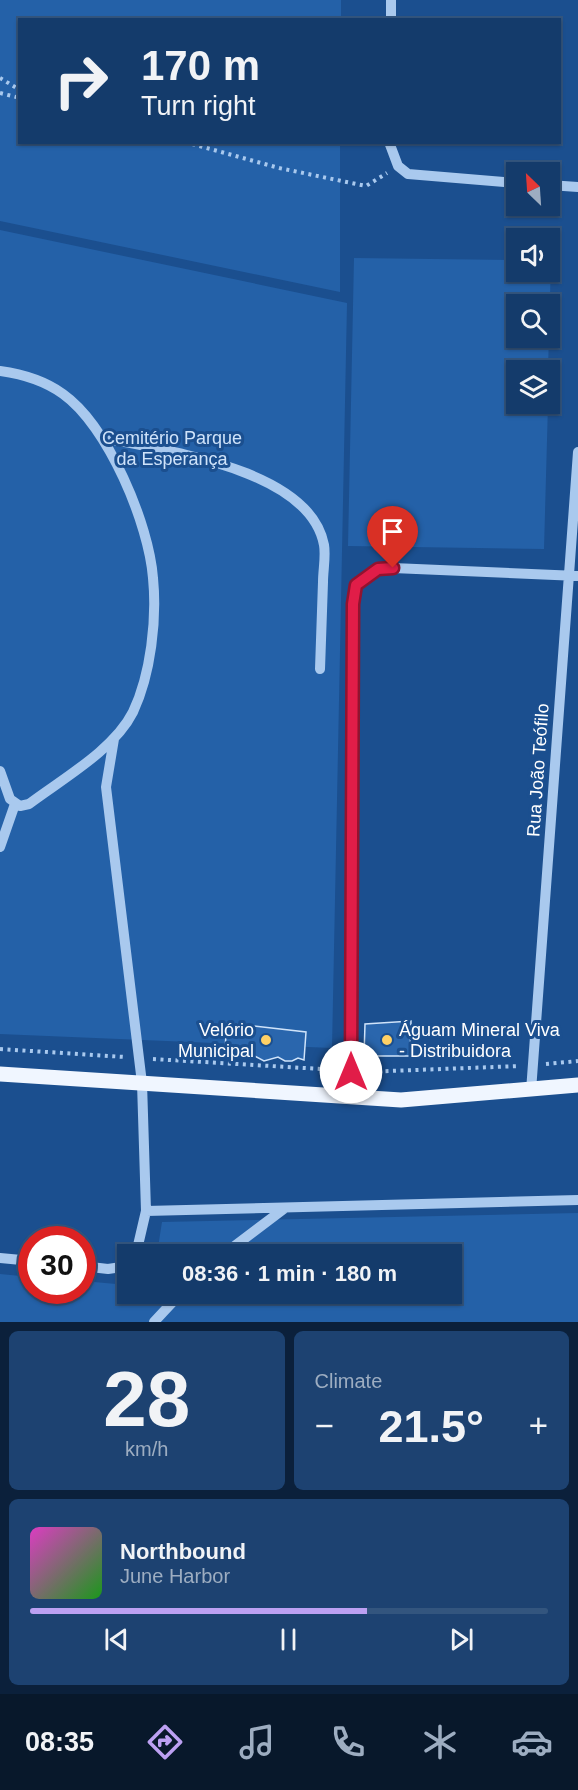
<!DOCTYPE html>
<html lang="en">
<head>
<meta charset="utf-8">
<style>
	body { margin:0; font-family:Helvetica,sans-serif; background:#1d4271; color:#f1f3f6; height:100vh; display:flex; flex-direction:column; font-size:22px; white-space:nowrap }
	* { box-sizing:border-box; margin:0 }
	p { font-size:20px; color:#9dadc1 }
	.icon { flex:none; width:33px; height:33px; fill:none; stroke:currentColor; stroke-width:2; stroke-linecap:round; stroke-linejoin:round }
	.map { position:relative; height:1322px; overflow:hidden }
	.side { display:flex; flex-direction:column; gap:9px; padding:9px; background:#0b203b; flex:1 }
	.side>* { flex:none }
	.banner { position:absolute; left:18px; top:18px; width:543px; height:126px; border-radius:0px; box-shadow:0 2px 4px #0004,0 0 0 2px #33557e; background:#143b6b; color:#f1f3f6; overflow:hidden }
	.needle { width:39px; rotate:335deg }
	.controls { position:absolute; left:506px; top:162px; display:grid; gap:12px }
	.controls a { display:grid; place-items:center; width:54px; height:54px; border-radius:0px; background:#143b6b; box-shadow:0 2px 4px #0004,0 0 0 2px #33557e; font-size:30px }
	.speed { position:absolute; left:18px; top:1226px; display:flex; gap:12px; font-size:30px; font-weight:700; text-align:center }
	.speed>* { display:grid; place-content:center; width:78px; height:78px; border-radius:50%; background:#143b6b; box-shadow:0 2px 4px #0004,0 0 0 2px #33557e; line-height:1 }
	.speed .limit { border:9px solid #d22; background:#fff; color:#111 }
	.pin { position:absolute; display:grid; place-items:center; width:51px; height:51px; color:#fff; margin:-62px -26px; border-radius:50% 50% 50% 0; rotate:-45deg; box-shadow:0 0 6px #0007 }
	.pin .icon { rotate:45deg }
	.me { position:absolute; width:66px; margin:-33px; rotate:0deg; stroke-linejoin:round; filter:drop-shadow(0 0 4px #0008) }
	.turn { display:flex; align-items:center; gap:21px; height:126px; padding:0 24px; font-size:27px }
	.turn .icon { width:78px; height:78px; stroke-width:2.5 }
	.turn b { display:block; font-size:42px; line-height:51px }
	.big { font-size:45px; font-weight:700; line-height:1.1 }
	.side .card { flex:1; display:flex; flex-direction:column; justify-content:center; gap:9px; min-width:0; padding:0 21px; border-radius:9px; background:#1d4271 }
	.side .dial { align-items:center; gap:0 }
	.dial b { font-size:78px; line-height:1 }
	.song { display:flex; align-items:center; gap:18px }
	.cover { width:72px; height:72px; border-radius:9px; background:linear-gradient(135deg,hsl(310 70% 55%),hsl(120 70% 35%)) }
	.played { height:6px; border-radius:3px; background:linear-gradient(90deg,#bca0f2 65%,#33557e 65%) }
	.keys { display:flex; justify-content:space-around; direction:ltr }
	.heat { display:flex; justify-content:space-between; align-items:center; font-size:33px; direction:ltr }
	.side .tiles { flex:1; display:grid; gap:9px; grid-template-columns:1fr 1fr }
	.card:last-child { grid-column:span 2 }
	.trip { position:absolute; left:117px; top:1244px; width:345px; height:60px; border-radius:0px; background:#143b6b; box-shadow:0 2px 4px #0004,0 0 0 2px #33557e; font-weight:700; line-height:60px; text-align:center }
	.dock { display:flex; height:96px; justify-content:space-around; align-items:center; background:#08182b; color:#9dadc1 }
	.dock .icon { width:42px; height:42px }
	.dock .on { color:#bca0f2 }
	.dock b { font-size:27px; color:#f1f3f6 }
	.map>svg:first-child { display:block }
	.green { fill:#2461a8; fill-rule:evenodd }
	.building { fill:#2a66ad; stroke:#cfe3fa; stroke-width:1.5 }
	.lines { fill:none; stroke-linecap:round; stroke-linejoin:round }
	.path { stroke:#a9c9ee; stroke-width:4; stroke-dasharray:3 4.5; stroke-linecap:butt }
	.minor { stroke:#a9c9ee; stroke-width:10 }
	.major { stroke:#f0f6ff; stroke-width:15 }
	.route-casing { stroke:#92132f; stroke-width:15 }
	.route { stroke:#e11d48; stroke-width:10 }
	.poi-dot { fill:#ffd166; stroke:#1b4f8f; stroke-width:2 }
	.labels { text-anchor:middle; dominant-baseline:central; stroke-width:6; stroke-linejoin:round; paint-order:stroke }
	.park-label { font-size:18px; fill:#cfe3fa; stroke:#1b4f8f }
	.street-label { font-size:18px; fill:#fff; stroke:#1b4f8f }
	.poi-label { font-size:18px; fill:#fff; stroke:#1b4f8f; text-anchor:end }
</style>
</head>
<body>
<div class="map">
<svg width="578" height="1322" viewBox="0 0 578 1322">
	<rect width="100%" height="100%" fill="#1b4f8f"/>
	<path class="green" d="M0,0h341v19l-321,1v122l320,1v149l-340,-71z
		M0,230l347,73 -15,745 -332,-14z
		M354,258l162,2v12h33l2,-11 -3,109h-32v34h32l-4,145 -196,-3zM516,304h33v34h-33z
		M578,1213v109h-578v-48l31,3 1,13h50l1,-9 44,4 1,8h324v-39h-295l5,-32z"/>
	<path class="building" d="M411,1021l-1,35h-46l1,-32z
		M227,1023l79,9 -2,28 -6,-2 -6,3h-7l-7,-4 -14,4 -13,-7 -5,3 -17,-4 -4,-5z"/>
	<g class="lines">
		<path class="path" d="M0,78l20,12
			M0,93l20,5
			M185,142l94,26 87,18 21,-13
			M0,1049l125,8
			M153,1059l185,11
			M546,1064l32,-3
			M363,1072l157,-6"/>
		<path class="minor" d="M391,20v-20
			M389,142l9,24 10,8 108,9
			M549,185l29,2
			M0,371c22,3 45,10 63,23 45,32 86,130 90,184 4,41 -2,96 -20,134 -19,38 -71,67 -104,92l-9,2 -10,-7 -10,-28
			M104,438c62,13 206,31 220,107 2,11 -1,25 -1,37 -1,29 -2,58 -3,87
			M114,739l-8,48 36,296 4,128
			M0,847l15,-43
			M531,1091l47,-639
			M351,1097l2,-493 3,-19 23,-16 14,-1 185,8
			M136,1254l10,-43 432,-11
			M224,1254l61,-46
			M0,1258l32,3
			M82,1266l26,3 20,-3
			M154,1322l27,-29"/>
		<path class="major" d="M0,1074l401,26 177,-15"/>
	</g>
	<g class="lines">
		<defs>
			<path id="route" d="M351,1072l2,-468 3,-19 22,-16 15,-1"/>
		</defs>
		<use href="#route" class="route-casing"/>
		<use href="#route" class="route"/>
	</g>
	<g class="poi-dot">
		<circle cx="266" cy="1040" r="6"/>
		<circle cx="387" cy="1040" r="6"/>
	</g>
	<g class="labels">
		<g class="park-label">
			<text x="172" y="438">Cemitério Parque<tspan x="172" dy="21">da Esperança</tspan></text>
		</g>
		<g class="street-label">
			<text transform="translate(538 770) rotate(-86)">Rua João Teófilo</text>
		</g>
		<g class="poi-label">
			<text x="254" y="1030">Velório<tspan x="254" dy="21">Municipal</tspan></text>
			<text x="399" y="1030" text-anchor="start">Águam Mineral Viva<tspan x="399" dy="21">- Distribuidora</tspan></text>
		</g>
	</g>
</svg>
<div class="controls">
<a><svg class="needle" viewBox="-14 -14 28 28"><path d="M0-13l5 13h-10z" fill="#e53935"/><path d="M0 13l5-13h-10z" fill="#9dadc1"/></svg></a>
<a><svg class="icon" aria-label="sound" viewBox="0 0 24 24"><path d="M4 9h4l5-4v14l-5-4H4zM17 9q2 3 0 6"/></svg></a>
<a><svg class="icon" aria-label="search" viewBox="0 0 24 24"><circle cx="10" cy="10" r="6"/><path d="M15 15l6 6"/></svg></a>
<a><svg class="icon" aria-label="layers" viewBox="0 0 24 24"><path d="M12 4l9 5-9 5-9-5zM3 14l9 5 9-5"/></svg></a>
</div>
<div class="speed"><div class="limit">30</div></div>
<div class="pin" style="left:393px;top:568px;background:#d93025"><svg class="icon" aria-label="arrive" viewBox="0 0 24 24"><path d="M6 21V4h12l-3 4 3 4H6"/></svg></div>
<svg class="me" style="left:351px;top:1072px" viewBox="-20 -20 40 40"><circle r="19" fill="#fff"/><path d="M0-13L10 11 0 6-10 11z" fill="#e11d48"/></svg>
<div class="trip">08:36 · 1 min · 180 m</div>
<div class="banner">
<div class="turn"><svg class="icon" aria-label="right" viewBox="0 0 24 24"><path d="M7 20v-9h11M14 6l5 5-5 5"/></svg><div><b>170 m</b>Turn right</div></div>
</div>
</div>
<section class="side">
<div class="tiles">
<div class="card dial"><b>28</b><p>km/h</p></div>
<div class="card"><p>Climate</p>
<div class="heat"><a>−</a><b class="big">21.5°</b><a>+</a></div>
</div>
<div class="card">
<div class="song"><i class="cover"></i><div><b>Northbound</b><p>June Harbor</p></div></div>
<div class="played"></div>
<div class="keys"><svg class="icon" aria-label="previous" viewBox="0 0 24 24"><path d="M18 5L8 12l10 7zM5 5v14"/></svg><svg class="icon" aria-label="pause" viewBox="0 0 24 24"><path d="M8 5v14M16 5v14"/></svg><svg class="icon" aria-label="next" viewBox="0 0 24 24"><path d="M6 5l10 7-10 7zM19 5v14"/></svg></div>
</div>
</div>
</section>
<nav class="dock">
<b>08:35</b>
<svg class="icon on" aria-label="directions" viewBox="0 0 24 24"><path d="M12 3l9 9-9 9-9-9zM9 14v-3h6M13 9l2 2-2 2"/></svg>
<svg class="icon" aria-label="music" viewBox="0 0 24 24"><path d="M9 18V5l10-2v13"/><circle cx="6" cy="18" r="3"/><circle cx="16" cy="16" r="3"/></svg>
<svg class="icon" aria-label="phone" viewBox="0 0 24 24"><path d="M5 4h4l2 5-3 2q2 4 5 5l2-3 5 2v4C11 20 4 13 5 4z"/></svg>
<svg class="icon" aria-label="climate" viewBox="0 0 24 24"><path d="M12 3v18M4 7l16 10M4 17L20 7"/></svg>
<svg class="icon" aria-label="car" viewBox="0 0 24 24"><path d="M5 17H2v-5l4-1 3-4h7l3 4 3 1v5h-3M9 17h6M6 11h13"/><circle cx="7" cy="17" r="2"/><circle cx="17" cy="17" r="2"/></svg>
</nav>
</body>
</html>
